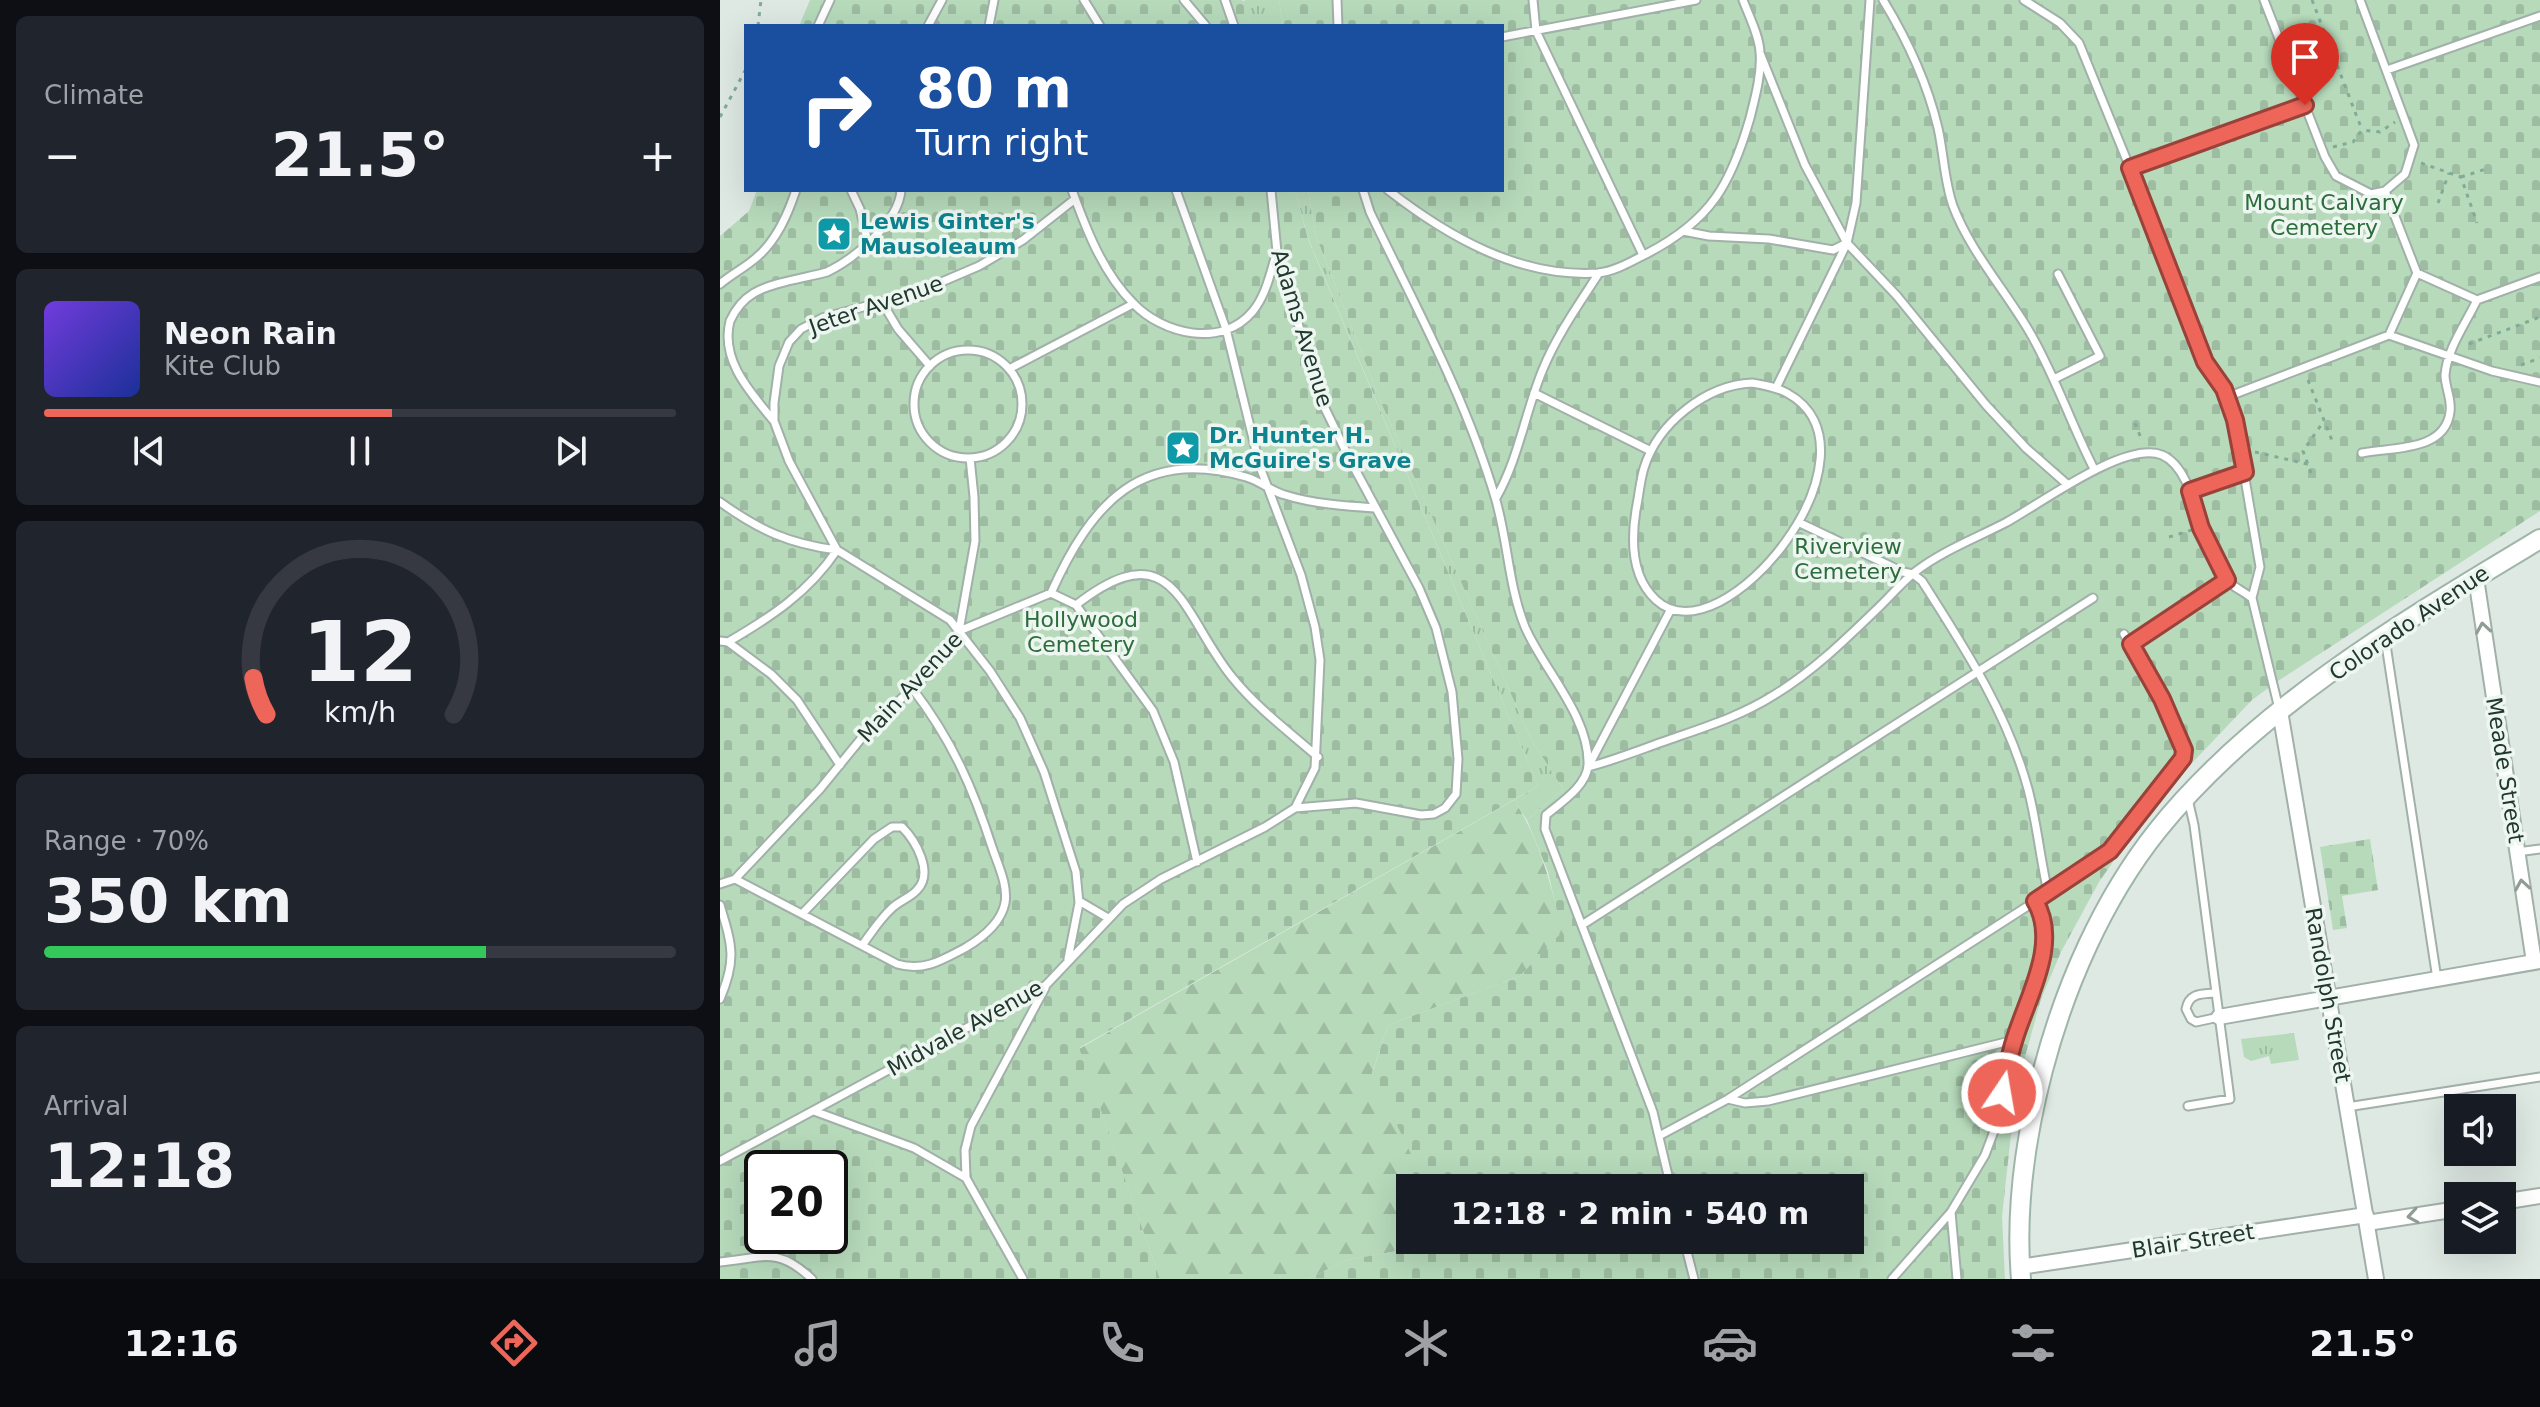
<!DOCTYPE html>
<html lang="en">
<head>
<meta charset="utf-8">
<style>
	body { margin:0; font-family:"DejaVu Sans",sans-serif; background:#20242c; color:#f1f3f6; height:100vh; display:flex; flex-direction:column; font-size:30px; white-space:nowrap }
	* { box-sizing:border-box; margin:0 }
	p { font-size:26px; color:#9ea1a6 }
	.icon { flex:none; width:44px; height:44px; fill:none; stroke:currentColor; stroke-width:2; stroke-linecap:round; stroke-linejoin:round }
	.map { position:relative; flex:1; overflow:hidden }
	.side { display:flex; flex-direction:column; gap:16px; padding:16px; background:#0d0f14; width:720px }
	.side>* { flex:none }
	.banner { position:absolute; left:24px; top:24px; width:760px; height:168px; border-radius:0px; box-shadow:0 8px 32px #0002; background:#1a4fa0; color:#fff; overflow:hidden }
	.tools { position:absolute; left:1724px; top:1094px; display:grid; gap:16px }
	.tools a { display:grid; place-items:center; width:72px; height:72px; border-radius:0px; background:#171b24; box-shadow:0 8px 32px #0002; font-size:40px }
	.speed { position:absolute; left:24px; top:1150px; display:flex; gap:16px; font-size:40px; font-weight:700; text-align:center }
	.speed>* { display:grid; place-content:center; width:104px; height:104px; border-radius:50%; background:#171b24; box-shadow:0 8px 32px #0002; line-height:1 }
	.speed .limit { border:4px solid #111; border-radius:12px; background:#fff; color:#111 }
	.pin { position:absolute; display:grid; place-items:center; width:68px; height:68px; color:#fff; margin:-82px -34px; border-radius:50% 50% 50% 0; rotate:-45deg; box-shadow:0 0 8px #0007 }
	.pin .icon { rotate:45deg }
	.me { position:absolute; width:88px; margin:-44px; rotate:12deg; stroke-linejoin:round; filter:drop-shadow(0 0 6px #0008) }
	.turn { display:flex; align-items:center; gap:28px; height:168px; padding:0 40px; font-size:36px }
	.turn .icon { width:104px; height:104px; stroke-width:2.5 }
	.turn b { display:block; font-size:56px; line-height:68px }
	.big { font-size:60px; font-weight:700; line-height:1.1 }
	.side .tile { flex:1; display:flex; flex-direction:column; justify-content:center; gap:12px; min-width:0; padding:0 28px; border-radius:12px; background:#20242c }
	.side .dial { align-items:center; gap:0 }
	.dial svg { height:208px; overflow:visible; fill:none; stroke:#363941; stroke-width:7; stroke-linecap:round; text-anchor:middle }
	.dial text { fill:#f1f3f6; stroke:none }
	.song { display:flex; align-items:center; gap:24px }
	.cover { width:96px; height:96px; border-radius:12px; background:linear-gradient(135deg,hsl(260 70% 55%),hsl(230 70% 35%)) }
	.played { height:8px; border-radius:4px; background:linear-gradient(90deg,#ed6659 55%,#363941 55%) }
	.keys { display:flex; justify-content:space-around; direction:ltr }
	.heat { display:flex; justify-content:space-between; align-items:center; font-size:44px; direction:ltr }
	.charge { height:12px; border-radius:6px; background:linear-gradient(90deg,#34c759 70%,#363941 0) }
	.trip { position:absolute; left:676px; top:1174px; width:468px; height:80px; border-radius:0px; background:#171b24; box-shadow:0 8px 32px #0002; font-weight:700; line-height:80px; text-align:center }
	.menu { display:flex; height:128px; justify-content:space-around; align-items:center; background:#090b0e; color:#9ea1a6 }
	.menu .icon { width:56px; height:56px }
	.menu .current { color:#ed6659 }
	.menu b { font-size:36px; color:#f1f3f6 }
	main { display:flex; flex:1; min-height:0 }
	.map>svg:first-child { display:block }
	.grass { fill:url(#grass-tufts) }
	.forest { fill:url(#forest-firs) }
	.cemetery { fill:url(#cemetery-stones); fill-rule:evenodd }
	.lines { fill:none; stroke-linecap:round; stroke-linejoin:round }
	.lane-casing { stroke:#a1b0a9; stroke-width:11 }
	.street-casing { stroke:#a1b0a9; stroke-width:18 }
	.secondary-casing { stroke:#9eb5a9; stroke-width:22 }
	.path { stroke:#80ac97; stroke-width:3; stroke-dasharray:4 6; stroke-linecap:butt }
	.lane { stroke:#fff; stroke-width:7 }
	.street { stroke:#fff; stroke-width:14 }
	.secondary { stroke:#fff; stroke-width:18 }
	.oneway { stroke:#909c96 }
	.route-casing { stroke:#9a423a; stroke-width:20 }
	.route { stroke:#ed6659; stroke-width:14 }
	.labels { text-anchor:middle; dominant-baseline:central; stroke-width:7; stroke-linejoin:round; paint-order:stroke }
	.park-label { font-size:22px; fill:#2c6d3b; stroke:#eef6f1 }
	.culture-label { font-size:22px; font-weight:bold; fill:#0d838f; stroke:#eef6f1; text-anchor:start }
	.street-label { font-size:22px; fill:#20382e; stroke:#eef6f1 }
</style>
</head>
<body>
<main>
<section class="side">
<div class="tile"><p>Climate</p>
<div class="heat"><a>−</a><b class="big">21.5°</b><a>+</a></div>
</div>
<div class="tile">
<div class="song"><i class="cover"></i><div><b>Neon Rain</b><p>Kite Club</p></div></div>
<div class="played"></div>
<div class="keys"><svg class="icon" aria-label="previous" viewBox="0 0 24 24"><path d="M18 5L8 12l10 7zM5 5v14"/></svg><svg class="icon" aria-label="pause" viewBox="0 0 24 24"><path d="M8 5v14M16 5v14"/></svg><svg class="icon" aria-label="next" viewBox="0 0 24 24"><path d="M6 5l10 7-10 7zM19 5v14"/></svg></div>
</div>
<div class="tile dial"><svg viewBox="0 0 100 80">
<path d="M14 69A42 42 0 1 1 86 69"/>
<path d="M14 69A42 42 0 0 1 9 55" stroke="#ed6659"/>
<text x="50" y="56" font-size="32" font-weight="700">12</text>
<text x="50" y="72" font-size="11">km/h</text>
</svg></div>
<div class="tile"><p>Range · 70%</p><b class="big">350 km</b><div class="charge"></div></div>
<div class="tile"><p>Arrival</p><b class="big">12:18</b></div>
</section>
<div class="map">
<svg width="1820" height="1279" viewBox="0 0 1820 1279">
	<defs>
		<pattern id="grass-tufts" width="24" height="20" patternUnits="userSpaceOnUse" patternTransform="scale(2)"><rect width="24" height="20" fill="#b7dabb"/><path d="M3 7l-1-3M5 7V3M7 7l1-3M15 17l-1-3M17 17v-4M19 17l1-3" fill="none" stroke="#9dbca1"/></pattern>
		<pattern id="forest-firs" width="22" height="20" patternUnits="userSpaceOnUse" patternTransform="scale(2)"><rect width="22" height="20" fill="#b7dabb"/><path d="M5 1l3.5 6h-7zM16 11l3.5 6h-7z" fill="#9dbca1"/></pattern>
		<pattern id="cemetery-stones" width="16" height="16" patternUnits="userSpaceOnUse" patternTransform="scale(2)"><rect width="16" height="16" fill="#b7dabb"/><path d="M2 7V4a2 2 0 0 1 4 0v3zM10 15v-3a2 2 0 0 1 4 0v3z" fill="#9dbca1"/></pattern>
	</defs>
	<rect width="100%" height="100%" fill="#dee9e3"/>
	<path class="grass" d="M527,0h32l4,26h-32l-9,-25z
		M575,190h13l8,46 67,171 148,332 32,50 -36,31 -13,-20 24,-14 -230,-548z
		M1574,1033l5,27 -28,4 -2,-8 -18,5 -7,-4 -3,-18z"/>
	<path class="forest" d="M794,800c26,40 37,86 49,132l-43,44 -132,49 -16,48 40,82 3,33h-5v52h9l1,7 -73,13 -39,19h-148l-81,-230z"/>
	<path class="cemetery" d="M90,0h432l9,26h-452z
		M559,0h1261v511l-265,172 -23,17 -98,103 -55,79 -38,70 -20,47 -25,90 -14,127 3,63h-697l39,-19 72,-13v-7h431v-52h-435l-4,-34 -39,-80 16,-49 132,-49 42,-44 -14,-60 -21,-52 36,-31 -32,-50 -148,-332 -67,-171 -8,-46h194v-164h-219z
		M37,190h538l13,49 230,547 -459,262 81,231h-440v-1043l29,-25zM42,1168h68v68h-68z
		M1650,839l8,51 -36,6 5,32 -14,2 -13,-83z"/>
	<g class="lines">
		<defs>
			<path id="lane" d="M364,0l16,26
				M464,0l22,26
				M505,0l9,26
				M617,0l1,26
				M813,0l3,31 107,224
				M1163,0c25,41 44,82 55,128 6,27 6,52 15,78 17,45 52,84 76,125 26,44 42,93 65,138
				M1304,0l36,23 19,20 51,125 55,148 20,46 19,27 11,31 25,147 -8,31 27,111
				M1544,0l61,157 11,19 35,18 14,-3 20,-17 9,-29 -54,-145
				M98,26l12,-26
				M208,26l14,-26
				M269,26l5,-26
				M782,37l194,-37
				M1040,53l45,112 42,78 50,53 89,109 40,43 42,37
				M1667,70l153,-54
				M1410,168l175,-63
				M131,190l9,19 8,34
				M352,190c14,39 31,83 61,113 29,31 89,46 120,8 13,-16 17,-37 23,-56
				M551,190l6,62 43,146 29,60 70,130 17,40 16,64 6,67 -2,35 -11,14 -11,6 -13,1 -65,-12 -61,5
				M643,190l7,22c45,94 95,184 125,285 13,43 13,88 30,130 18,42 65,90 63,138 -1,21 -28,38 -42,50l-1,14 108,283 18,76
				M668,190c59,46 131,88 210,83 18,-2 34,-12 50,-20 63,-33 83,-69 102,-135 5,-20 12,-45 10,-66 -1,-17 -11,-36 -17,-52
				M1665,191l32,82 60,27
				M963,231l26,5 60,3 64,11 14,-7
				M0,284c12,-10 26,-17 37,-27 20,-17 31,-43 39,-67
				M162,302l16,27 32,37
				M1669,335l28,-62
				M194 404a54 54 0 1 1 108 0a54 54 0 1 1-108 0Z
				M289,369l124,-65
				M1334,379l46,-23 -42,-82
				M1032,383c12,2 24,4 35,10 105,57 -64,269 -131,207 -25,-23 -25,-59 -20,-90 3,-14 4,-29 8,-42 14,-45 62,-83 108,-85z
				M1056,388l71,-145 9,-40 14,-203
				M814,393l117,58
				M1507,397l162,-62 103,36 48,11
				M53,420c-23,-28 -53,-60 -43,-99 5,-11 14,-22 24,-28 19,-11 51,-15 73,-21 27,-13 72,-50 74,-82
				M1642,453c30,-6 83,-1 88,-41 2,-13 -5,-25 -5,-37 2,-26 21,-52 32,-75l63,-23
				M1470,491l55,-19
				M776,498c23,-40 29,-86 47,-129 14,-34 36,-65 56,-96
				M0,502c39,28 69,42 117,48 -28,42 -66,67 -109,92l-8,-1
				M1080,523l103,49 10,2 9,7c42,66 85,131 106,208 9,34 12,69 20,103
				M331,593l25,12 77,106 21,51 23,100
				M356,605c99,-77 105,9 156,72 24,30 56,54 86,80
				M239,631l16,-90 -1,-44 -4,-39
				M1665,638l52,341
				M8,642l43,32 26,26 43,65
				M1411,644l96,-64
				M868,767c27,-7 54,-18 80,-27 37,-13 73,-24 106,-45 38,-23 70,-54 102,-85 13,-12 25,-27 39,-38 27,-21 59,-33 90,-49 34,-18 120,-83 157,-68 37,16 36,96 65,126 7,6 17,11 25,17
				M868,767l83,-158
				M1797,852l23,-3
				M15,879l162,85c27,8 45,-4 68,-16 17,-10 36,-25 40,-45 3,-17 -6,-36 -12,-53 -20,-62 -41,-110 -81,-162
				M0,884l15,-5 85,-90 49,-60 71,-67 19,-31 92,-38c40,-89 90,-147 195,-116 14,4 25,14 39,18 29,9 60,11 90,13
				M359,901l29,17
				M0,905c12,40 17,54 0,94
				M83,913l71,-74 18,-12h10c14,14 32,46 15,63 -7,8 -18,11 -26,19 -11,10 -19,23 -28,35
				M862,925l511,-327
				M348,959l11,-56 -3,-31 -32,-100 -24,-54 -30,-47 -40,-51 -113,-70 -48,-89 -15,-40v-18l5,-37 10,-24 12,-13 21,-11 96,-26 61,-26 44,-26 52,-41
				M1495,993c-14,1 -26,0 -29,16l5,10 5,3 23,-5
				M1008,1099l17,4 23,-2 246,-61
				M1468,1106l42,-7 -36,-274 -6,-26
				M1627,1107l193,-30
				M94,1111l100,37 52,30
				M939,1136l69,-37 365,-235 17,-13 74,-97 -22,-55 -38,-65
				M0,1161l326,-176 77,-81 38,-25 104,-52 30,-19 20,-40 5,-108 -5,-33 -14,-52 -41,-108 -34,-138 -50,-139
				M1231,1212l6,67
				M964,1240l10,39
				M0,1262c43,-4 57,-16 92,17
				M303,1279l-57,-101 -1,-28 6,-24 74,-138
				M1172,1279l59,-67 34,-57 12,-32 17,-83 30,-93 -1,-30 -8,-16"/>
			<path id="street" d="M1756,578l58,384
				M1560,711l96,568
				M1499,1017l321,-56
				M1782,1202l38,-6
				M1647,1223l91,-14
				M1300,1267l346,-52"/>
			<path id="secondary" d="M1301,1279c-6,-71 4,-140 22,-209 22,-84 60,-171 114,-239 98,-123 250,-212 383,-292"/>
		</defs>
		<use href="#lane" class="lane-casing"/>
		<use href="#street" class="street-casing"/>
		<use href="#secondary" class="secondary-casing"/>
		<path class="path" d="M1592,0l50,130
			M38,26l3,-26
			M0,117l26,-48
			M1613,147l20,-5 9,-12 18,2 15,-10
			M1701,163l40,14 16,46
			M1741,177l25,-8
			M1718,203l11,-30
			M1749,344l71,-27
			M1801,365l19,-7
			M1588,380l25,63
			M1415,423l7,18
			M1535,452l52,12 4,-2
			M1591,473l-8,-22 21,-30
			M1449,537l23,-7"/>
		<use href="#lane" class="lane"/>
		<use href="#street" class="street"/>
		<use href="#secondary" class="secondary"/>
	</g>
	<defs><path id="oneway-chevron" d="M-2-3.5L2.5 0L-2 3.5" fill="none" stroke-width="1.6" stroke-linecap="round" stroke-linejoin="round" transform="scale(2)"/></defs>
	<g class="oneway">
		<use href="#oneway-chevron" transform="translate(1763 628) rotate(-99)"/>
		<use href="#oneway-chevron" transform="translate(1802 885) rotate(-99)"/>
		<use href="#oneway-chevron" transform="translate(1693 1216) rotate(171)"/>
	</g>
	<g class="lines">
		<defs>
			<path id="route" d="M1282,1093c4,-19 7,-37 13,-55 13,-42 45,-95 20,-137l75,-50 73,-93 1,-8 -22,-51 -31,-55 96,-64 -26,-52 -11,-37 55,-19 -10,-52 -11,-31 -19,-27 -75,-194 175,-63"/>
		</defs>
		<use href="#route" class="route-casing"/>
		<use href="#route" class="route"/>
	</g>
	<defs>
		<symbol id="sight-square" viewBox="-11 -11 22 22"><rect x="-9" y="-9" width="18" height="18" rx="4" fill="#0f9aa8" stroke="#eef6f1"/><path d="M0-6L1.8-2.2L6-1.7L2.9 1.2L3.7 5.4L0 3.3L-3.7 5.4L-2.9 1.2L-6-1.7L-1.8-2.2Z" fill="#fff"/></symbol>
	</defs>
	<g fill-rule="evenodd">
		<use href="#sight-square" x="94" y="214" width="40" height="40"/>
		<use href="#sight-square" x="443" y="428" width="40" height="40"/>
	</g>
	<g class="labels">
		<g class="park-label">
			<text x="1604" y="202">Mount Calvary<tspan x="1604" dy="25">Cemetery</tspan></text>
			<text x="1128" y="546">Riverview<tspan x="1128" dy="25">Cemetery</tspan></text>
			<text x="361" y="619">Hollywood<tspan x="361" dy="25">Cemetery</tspan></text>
		</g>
		<g class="culture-label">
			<text x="140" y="221">Lewis Ginter's<tspan x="140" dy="25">Mausoleaum</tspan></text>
			<text x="489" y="435">Dr. Hunter H.<tspan x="489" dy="25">McGuire's Grave</tspan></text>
		</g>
		<g class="street-label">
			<text transform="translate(156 305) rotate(-19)">Jeter Avenue</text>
			<text transform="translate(582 328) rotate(73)">Adams Avenue</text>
			<text transform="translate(1689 623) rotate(-34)">Colorado Avenue</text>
			<text transform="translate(190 687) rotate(-47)">Main Avenue</text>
			<text transform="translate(1785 770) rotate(81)">Meade Street</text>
			<text transform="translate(1608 995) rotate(80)">Randolph Street</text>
			<text transform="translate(245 1028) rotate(-29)">Midvale Avenue</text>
			<text transform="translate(1473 1241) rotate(-9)">Blair Street</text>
		</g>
	</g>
</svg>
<div class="tools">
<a><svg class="icon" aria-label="sound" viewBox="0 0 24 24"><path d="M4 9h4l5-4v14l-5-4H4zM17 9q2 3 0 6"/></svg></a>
<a><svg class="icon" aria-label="layers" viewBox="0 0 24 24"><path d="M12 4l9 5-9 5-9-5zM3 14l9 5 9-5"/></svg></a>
</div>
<div class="speed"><div class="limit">20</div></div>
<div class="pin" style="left:1585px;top:105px;background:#d93025"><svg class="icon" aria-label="arrive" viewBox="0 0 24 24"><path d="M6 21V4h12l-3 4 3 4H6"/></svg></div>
<svg class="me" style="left:1282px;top:1093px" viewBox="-20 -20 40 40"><circle r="17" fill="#ed6659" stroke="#fff" stroke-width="3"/><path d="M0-11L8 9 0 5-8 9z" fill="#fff"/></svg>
<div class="trip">12:18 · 2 min · 540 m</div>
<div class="banner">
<div class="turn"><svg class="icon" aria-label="right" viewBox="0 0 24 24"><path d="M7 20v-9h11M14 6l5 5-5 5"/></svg><div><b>80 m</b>Turn right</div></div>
</div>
</div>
</main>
<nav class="menu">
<b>12:16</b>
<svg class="icon current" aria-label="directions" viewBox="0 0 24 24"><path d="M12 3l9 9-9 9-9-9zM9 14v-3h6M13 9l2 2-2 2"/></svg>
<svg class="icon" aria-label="music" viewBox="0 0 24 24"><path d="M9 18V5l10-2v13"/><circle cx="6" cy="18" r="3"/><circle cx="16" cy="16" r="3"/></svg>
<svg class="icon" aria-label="phone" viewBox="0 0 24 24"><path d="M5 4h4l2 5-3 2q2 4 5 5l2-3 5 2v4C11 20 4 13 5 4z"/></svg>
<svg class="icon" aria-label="climate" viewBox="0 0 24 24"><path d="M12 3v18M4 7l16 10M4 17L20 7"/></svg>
<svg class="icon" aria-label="car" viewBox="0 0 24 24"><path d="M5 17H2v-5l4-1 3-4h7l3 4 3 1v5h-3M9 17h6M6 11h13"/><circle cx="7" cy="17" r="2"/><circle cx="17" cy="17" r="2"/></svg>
<svg class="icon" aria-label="filters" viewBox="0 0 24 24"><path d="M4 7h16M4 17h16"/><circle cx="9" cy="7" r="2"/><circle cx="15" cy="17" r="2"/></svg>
<b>21.5°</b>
</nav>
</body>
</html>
